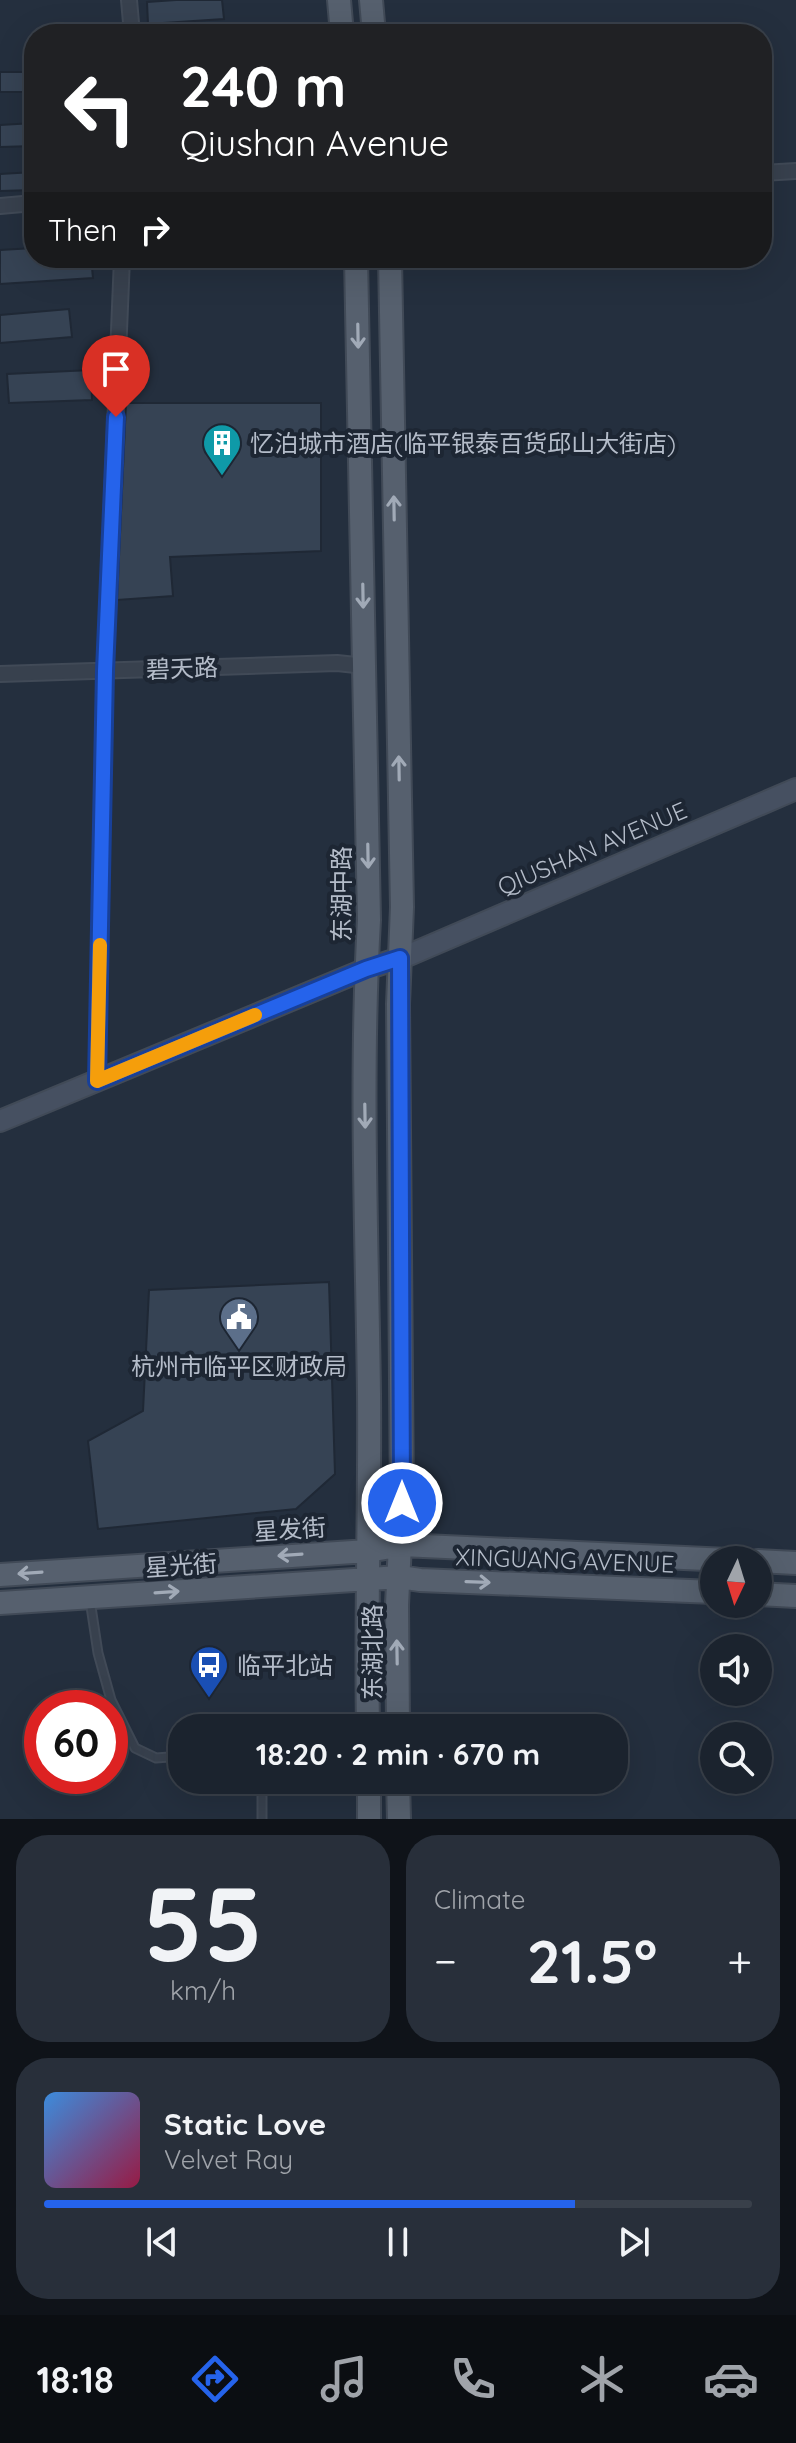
<!DOCTYPE html>
<html lang="en">
<head>
<meta charset="utf-8">
<style>
	body { margin:0; font-family:Quicksand,"Noto Sans SC",sans-serif; background:#282f3a; color:#f1f3f6; height:100vh; display:flex; flex-direction:column; font-size:30px; white-space:nowrap }
	* { box-sizing:border-box; margin:0 }
	p { font-size:26px; color:#a0a4aa }
	.icon { flex:none; width:44px; height:44px; fill:none; stroke:currentColor; stroke-width:2; stroke-linecap:round; stroke-linejoin:round }
	.map { position:relative; height:1819px; overflow:hidden }
	.details { display:flex; flex-direction:column; gap:16px; padding:16px; background:#0f1319; flex:1 }
	.details>* { flex:none }
	.guide { position:absolute; left:24px; top:24px; width:748px; height:244px; border-radius:32px; box-shadow:0 8px 32px #0002,0 0 0 2px #39404a; background:#202124; color:#fff; overflow:hidden }
	.needle { width:52px; rotate:184deg }
	.controls { position:absolute; left:700px; top:1546px; display:grid; gap:16px }
	.controls a { display:grid; place-items:center; width:72px; height:72px; border-radius:50%; background:#1b232e; box-shadow:0 8px 32px #0002,0 0 0 2px #39404a; font-size:40px }
	.speed { position:absolute; left:24px; top:1690px; display:flex; gap:16px; font-size:40px; font-weight:700; text-align:center }
	.speed>* { display:grid; place-content:center; width:104px; height:104px; border-radius:50%; background:#1b232e; box-shadow:0 8px 32px #0002,0 0 0 2px #39404a; line-height:1 }
	.speed .limit { border:12px solid #d22; background:#fff; color:#111 }
	.pin { position:absolute; display:grid; place-items:center; width:68px; height:68px; color:#fff; margin:-82px -34px; border-radius:50% 50% 50% 0; rotate:-45deg; box-shadow:0 0 8px #0007 }
	.pin .icon { rotate:45deg }
	.me { position:absolute; width:88px; margin:-44px; rotate:0deg; stroke-linejoin:round; filter:drop-shadow(0 0 6px #0008) }
	.turn { display:flex; align-items:center; gap:28px; height:168px; padding:0 24px; font-size:36px }
	.turn .icon { width:104px; height:104px; stroke-width:2.5 }
	.turn b { display:block; font-size:56px; line-height:68px }
	.then { display:flex; align-items:center; height:76px; padding:0 24px; background:#0003; gap:16px; font-size:30px }
	.big { font-size:60px; font-weight:800; line-height:1.1 }
	.details .card { flex:1; display:flex; flex-direction:column; justify-content:center; gap:12px; min-width:0; padding:0 28px; border-radius:32px; background:#282f3a }
	.details .dial { align-items:center; gap:0 }
	.dial b { font-size:104px; line-height:1 }
	.song { display:flex; align-items:center; gap:24px }
	.cover { width:96px; height:96px; border-radius:12px; background:linear-gradient(135deg,hsl(210 70% 55%),hsl(340 70% 35%)) }
	.played { height:8px; border-radius:4px; background:linear-gradient(90deg,#2563eb 75%,#39404a 75%) }
	.keys { display:flex; justify-content:space-around; direction:ltr }
	.heat { display:flex; justify-content:space-between; align-items:center; font-size:44px; direction:ltr }
	.details .tiles { flex:1; display:grid; gap:16px; grid-template-columns:1fr 1fr }
	.card:last-child { grid-column:span 2 }
	.trip { position:absolute; left:168px; top:1714px; width:460px; height:80px; border-radius:32px; background:#1b232e; box-shadow:0 8px 32px #0002,0 0 0 2px #39404a; font-weight:800; line-height:80px; text-align:center }
	.tabs { display:flex; height:128px; justify-content:space-around; align-items:center; background:#0b0e12; color:#a0a4aa }
	.tabs .icon { width:56px; height:56px }
	.tabs .current { color:#2563eb }
	.tabs b { font-size:36px; color:#f1f3f6 }
	.map>svg:first-child { display:block }
	.building { fill:#364354; stroke:#1f2835; stroke-width:2 }
	.lines { fill:none; stroke-linecap:round; stroke-linejoin:round }
	.service-casing { stroke:#414a57; stroke-width:11 }
	.minor-casing { stroke:#414a57; stroke-width:18 }
	.secondary-casing { stroke:#414a57; stroke-width:24 }
	.primary-casing { stroke:#414a57; stroke-width:26 }
	.service { stroke:#38414e; stroke-width:7 }
	.minor { stroke:#38414e; stroke-width:14 }
	.secondary { stroke:#465061; stroke-width:20 }
	.primary { stroke:#56606e; stroke-width:22 }
	.oneway { stroke:#a1aab7 }
	.route-casing { stroke:#184099; stroke-width:20 }
	.route { stroke:#2563eb; stroke-width:14 }
	.slow { stroke:#f59e0b; stroke-width:14 }
	.labels { text-anchor:middle; dominant-baseline:central; stroke-width:8; stroke-linejoin:round; paint-order:stroke }
	.poi-label { font-size:24px; fill:#b4bcc9; stroke:#1d2633; text-anchor:start }
	.street-label { font-size:24px; fill:#b4bcc9; stroke:#1d2633 }
</style>
</head>
<body>
<div class="map">
<svg width="796" height="1819" viewBox="0 0 796 1819">
	<rect width="100%" height="100%" fill="#242f3e"/>
	<path class="building" d="M176,0h46l2,19 -76,5 -1,-22z
		M313,26v8h-57v-2z
		M0,72h34v20h-34z
		M34,123v23l-34,1v-22z
		M34,172v18l-34,1v-17z
		M34,248v10h57l2,20 -93,6v-34z
		M69,309l3,28 -72,6v-28z
		M91,370l1,30 -83,3 -2,-29z
		M126,403h195v148l-151,6 3,39 -56,4z
		M329,1282l6,192 -39,35 -198,20 -10,-88 55,-30 6,-121z"/>
	<g class="lines">
		<defs>
			<path id="service" d="M90,1600l8,53 13,47 24,48 21,10 26,-2
				M262,1780v39"/>
			<path id="minor" d="M129,0l3,34
				M762,173l34,-2
				M0,206l34,-3
				M0,674l337,-11 28,3
				M97,1081l8,-410 17,-413"/>
			<path id="secondary" d="M409,955l387,-166
				M0,1121l366,-152 34,-11"/>
			<path id="primary" d="M339,0l3,34
				M371,0l3,34
				M356,258l13,662c-9,158 -2,316 0,474 1,111 -3,222 -1,334
				M390,258l12,649 -4,97 4,499 -5,102 1,123
				M758,1561l38,2
				M0,1575l368,-24 34,-6 326,15
				M758,1594l38,2
				M0,1603l400,-26 20,3 294,12
				M369,1780v39
				M398,1780l1,39"/>
		</defs>
		<use href="#service" class="service-casing"/>
		<use href="#minor" class="minor-casing"/>
		<use href="#secondary" class="secondary-casing"/>
		<use href="#primary" class="primary-casing"/>
		<use href="#service" class="service"/>
		<use href="#minor" class="minor"/>
		<use href="#secondary" class="secondary"/>
		<use href="#primary" class="primary"/>
	</g>
	<defs><path id="oneway-shaft" d="M-6 0H5M1.5-3L5.5 0L1.5 3" fill="none" stroke-width="1.6" stroke-linecap="round" stroke-linejoin="round" transform="scale(2)"/></defs>
	<g class="oneway">
		<use href="#oneway-shaft" transform="translate(358 336) rotate(89)"/>
		<use href="#oneway-shaft" transform="translate(394 508) rotate(-91)"/>
		<use href="#oneway-shaft" transform="translate(363 596) rotate(89)"/>
		<use href="#oneway-shaft" transform="translate(399 768) rotate(-91)"/>
		<use href="#oneway-shaft" transform="translate(368 856) rotate(89)"/>
		<use href="#oneway-shaft" transform="translate(365 1116) rotate(89)"/>
		<use href="#oneway-shaft" transform="translate(290 1555) rotate(176)"/>
		<use href="#oneway-shaft" transform="translate(30 1573) rotate(176)"/>
		<use href="#oneway-shaft" transform="translate(478 1582) rotate(2)"/>
		<use href="#oneway-shaft" transform="translate(167 1592) rotate(-4)"/>
		<use href="#oneway-shaft" transform="translate(397 1652) rotate(-91)"/>
	</g>
	<g class="lines">
		<defs>
			<path id="route" d="M116,417l-11,254 -8,410 269,-112 34,-11 2,545"/>
		</defs>
		<use href="#route" class="route-casing"/>
		<use href="#route" class="route"/>
		<path class="slow" d="M100,945l-3,136 158,-66"/>
	</g>
	<defs>
		<symbol id="building-pin" viewBox="-11 -11 22 30"><path d="M0 17L-7.5 6A9.5 9.5 0 1 1 7.5 6Z" fill="#0f9aa8" stroke="#1d2633"/><path d="M-4-6H4V6H1V3H-1V6H-4ZM-2.5-4.3h1.7v1.8h-1.7ZM.8-4.3h1.7v1.8H.8ZM-2.5-1h1.7V.8h-1.7ZM.8-1h1.7V.8H.8Z" fill="#fff"/></symbol>
		<symbol id="civic-pin" viewBox="-11 -11 22 30"><path d="M0 17L-7.5 6A9.5 9.5 0 1 1 7.5 6Z" fill="#5c6f8a" stroke="#1d2633"/><path d="M-.6-6.5H3V-4.5H.6V-3L4-1V1h2V6H-6V1h2V-1L-.6-3ZM-1.2 2.5V6h2.4V2.5Z" fill="#fff"/></symbol>
		<symbol id="bus-pin" viewBox="-11 -11 22 30"><path d="M0 17L-7.5 6A9.5 9.5 0 1 1 7.5 6Z" fill="#1a4fb4" stroke="#1d2633"/><path d="M-5-6H5V4H4V6H2V4H-2V6H-4V4H-5ZM-3.5-4V0h7V-4ZM-3.5 1.2v1.5H-2V1.2ZM2 1.2v1.5H3.5V1.2Z" fill="#fff"/></symbol>
	</defs>
	<g fill-rule="evenodd">
		<use href="#building-pin" x="200" y="421" width="44" height="60"/>
		<use href="#civic-pin" x="217" y="1295" width="44" height="60"/>
		<use href="#bus-pin" x="187" y="1643" width="44" height="60"/>
	</g>
	<g class="labels">
		<g class="poi-label">
			<text x="250" y="443">忆泊城市酒店(临平银泰百货邱山大街店)</text>
			<text x="239" y="1366" text-anchor="middle">杭州市临平区财政局</text>
			<text x="237" y="1665">临平北站</text>
		</g>
		<g class="street-label">
			<text transform="translate(182 668) rotate(-2)">碧天路</text>
			<text transform="translate(592 848) rotate(-23)">QIUSHAN AVENUE</text>
			<text transform="translate(341 894) rotate(-90)">东湖中路</text>
			<text transform="translate(290 1529) rotate(-4)">星发街</text>
			<text transform="translate(565 1560) rotate(2)">XINGUANG AVENUE</text>
			<text transform="translate(181 1565) rotate(-4)">星光街</text>
			<text transform="translate(372 1652) rotate(-90)">东湖北路</text>
		</g>
	</g>
</svg>
<div class="controls">
<a><svg class="needle" viewBox="-14 -14 28 28"><path d="M0-13l5 13h-10z" fill="#e53935"/><path d="M0 13l5-13h-10z" fill="#a0a4aa"/></svg></a>
<a><svg class="icon" aria-label="sound" viewBox="0 0 24 24"><path d="M4 9h4l5-4v14l-5-4H4zM17 9q2 3 0 6"/></svg></a>
<a><svg class="icon" aria-label="search" viewBox="0 0 24 24"><circle cx="10" cy="10" r="6"/><path d="M15 15l6 6"/></svg></a>
</div>
<div class="speed"><div class="limit">60</div></div>
<div class="pin" style="left:116px;top:417px;background:#d93025"><svg class="icon" aria-label="arrive" viewBox="0 0 24 24"><path d="M6 21V4h12l-3 4 3 4H6"/></svg></div>
<svg class="me" style="left:402px;top:1503px" viewBox="-20 -20 40 40"><circle r="17" fill="#2563eb" stroke="#fff" stroke-width="3"/><path d="M0-11L8 9 0 5-8 9z" fill="#fff"/></svg>
<div class="trip">18:20 · 2 min · 670 m</div>
<div class="guide">
<div class="turn"><svg class="icon" aria-label="left" viewBox="0 0 24 24"><path d="M17 20v-9H6M10 6l-5 5 5 5"/></svg><div><b>240 m</b>Qiushan Avenue</div></div>
<div class="then">Then<svg class="icon" aria-label="right" viewBox="0 0 24 24"><path d="M7 20v-9h11M14 6l5 5-5 5"/></svg></div>
</div>
</div>
<section class="details">
<div class="tiles">
<div class="card dial"><b>55</b><p>km/h</p></div>
<div class="card"><p>Climate</p>
<div class="heat"><a>−</a><b class="big">21.5°</b><a>+</a></div>
</div>
<div class="card">
<div class="song"><i class="cover"></i><div><b>Static Love</b><p>Velvet Ray</p></div></div>
<div class="played"></div>
<div class="keys"><svg class="icon" aria-label="previous" viewBox="0 0 24 24"><path d="M18 5L8 12l10 7zM5 5v14"/></svg><svg class="icon" aria-label="pause" viewBox="0 0 24 24"><path d="M8 5v14M16 5v14"/></svg><svg class="icon" aria-label="next" viewBox="0 0 24 24"><path d="M6 5l10 7-10 7zM19 5v14"/></svg></div>
</div>
</div>
</section>
<nav class="tabs">
<b>18:18</b>
<svg class="icon current" aria-label="directions" viewBox="0 0 24 24"><path d="M12 3l9 9-9 9-9-9zM9 14v-3h6M13 9l2 2-2 2"/></svg>
<svg class="icon" aria-label="music" viewBox="0 0 24 24"><path d="M9 18V5l10-2v13"/><circle cx="6" cy="18" r="3"/><circle cx="16" cy="16" r="3"/></svg>
<svg class="icon" aria-label="phone" viewBox="0 0 24 24"><path d="M5 4h4l2 5-3 2q2 4 5 5l2-3 5 2v4C11 20 4 13 5 4z"/></svg>
<svg class="icon" aria-label="climate" viewBox="0 0 24 24"><path d="M12 3v18M4 7l16 10M4 17L20 7"/></svg>
<svg class="icon" aria-label="car" viewBox="0 0 24 24"><path d="M5 17H2v-5l4-1 3-4h7l3 4 3 1v5h-3M9 17h6M6 11h13"/><circle cx="7" cy="17" r="2"/><circle cx="17" cy="17" r="2"/></svg>
</nav>
</body>
</html>
